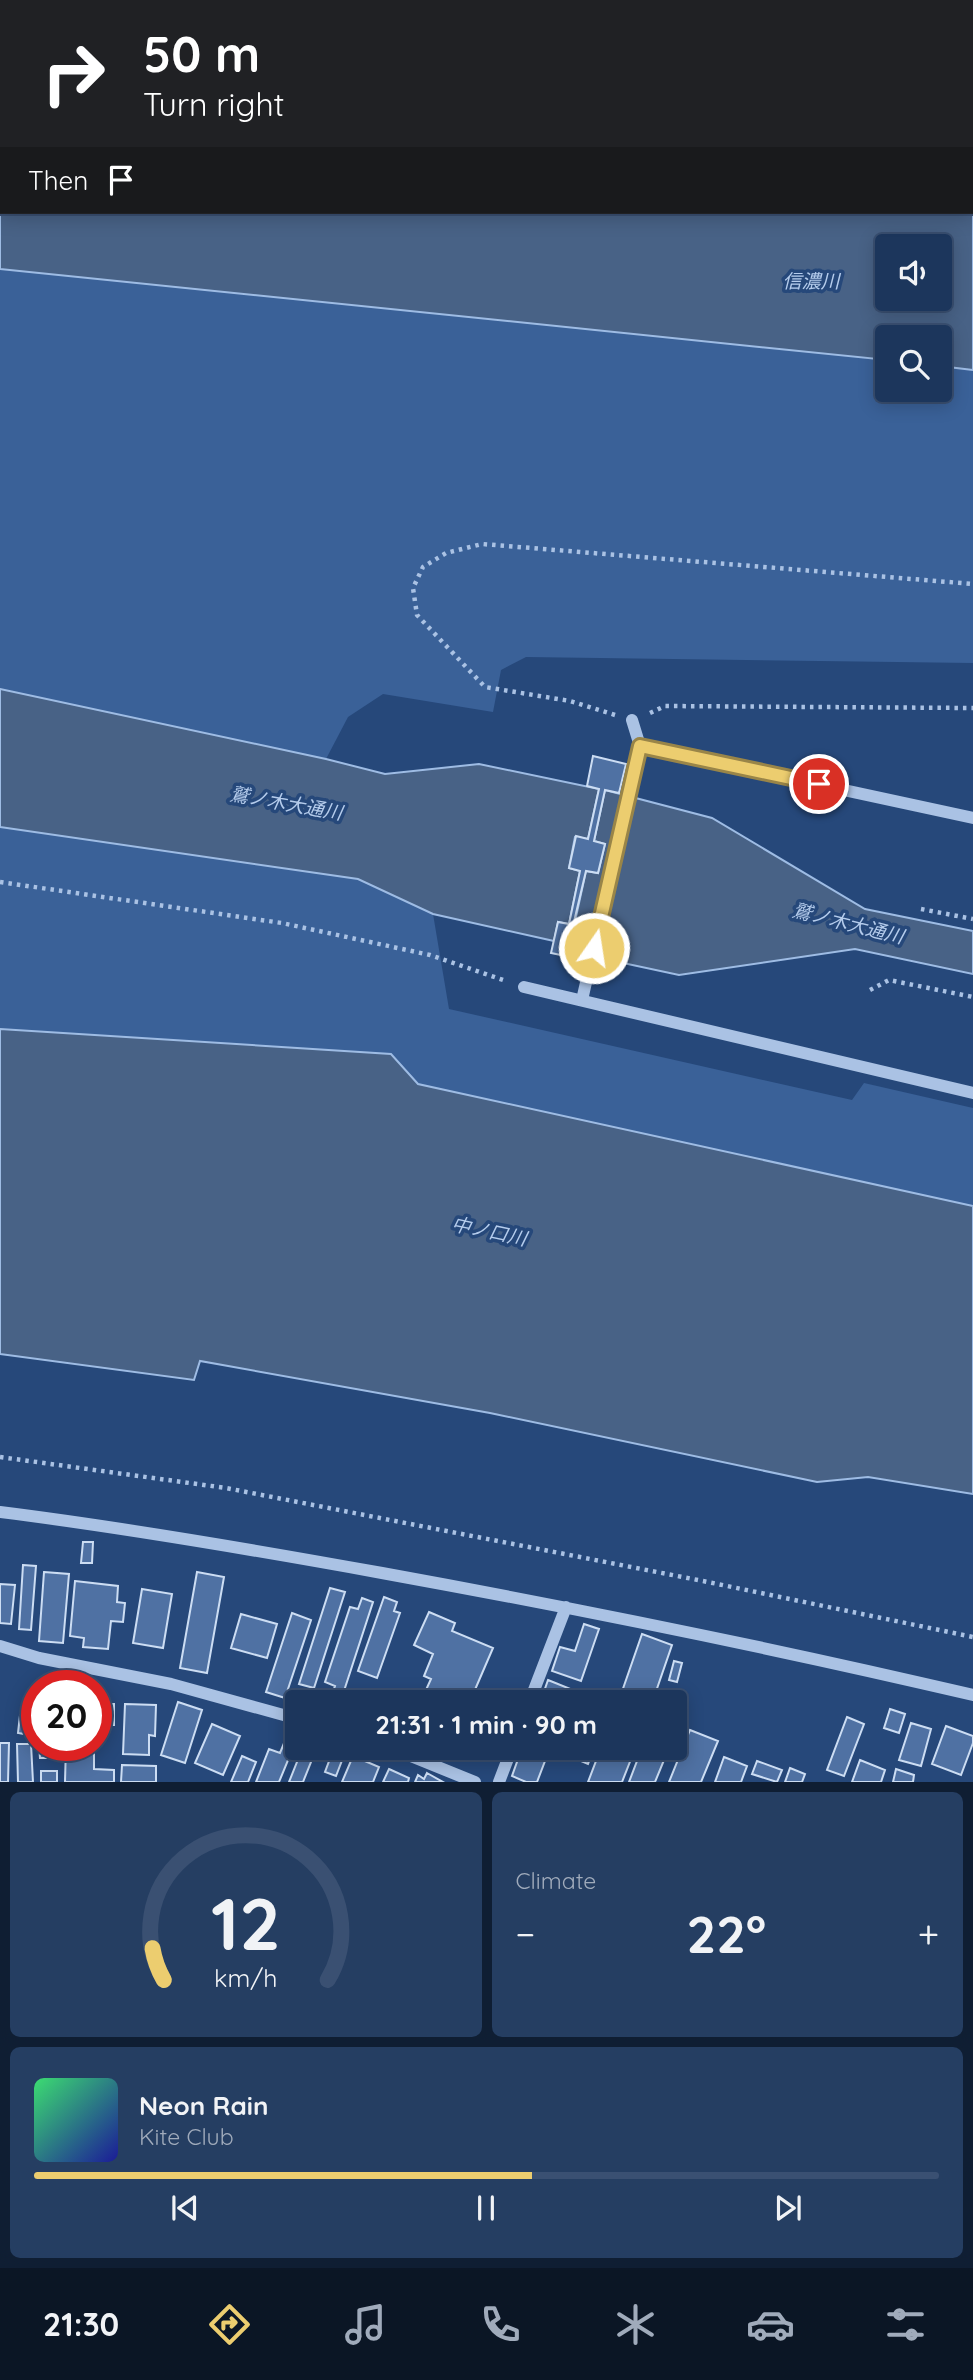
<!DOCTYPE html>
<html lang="en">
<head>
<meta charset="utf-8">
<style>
	body { margin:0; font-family:Quicksand,"Noto Sans JP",sans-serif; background:#253e62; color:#f1f3f6; height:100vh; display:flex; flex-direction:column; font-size:26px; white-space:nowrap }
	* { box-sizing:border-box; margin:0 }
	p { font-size:23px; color:#a0abbb }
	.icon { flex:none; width:38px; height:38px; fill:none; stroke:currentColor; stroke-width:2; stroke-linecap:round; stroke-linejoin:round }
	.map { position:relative; height:1782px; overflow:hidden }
	.details { display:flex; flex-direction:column; gap:10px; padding:10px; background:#0f1e33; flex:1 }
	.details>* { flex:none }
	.hud { position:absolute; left:0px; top:0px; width:973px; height:214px; box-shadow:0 4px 18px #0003,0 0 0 2px #3a5072; background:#202124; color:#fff; overflow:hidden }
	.fabs { position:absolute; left:875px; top:234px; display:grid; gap:14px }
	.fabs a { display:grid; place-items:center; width:77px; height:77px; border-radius:7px; background:#1c365c; box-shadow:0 4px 18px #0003,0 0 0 2px #3a5072; font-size:35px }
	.speed { position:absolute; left:21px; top:1670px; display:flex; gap:14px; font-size:35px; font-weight:700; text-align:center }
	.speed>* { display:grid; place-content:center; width:91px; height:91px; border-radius:50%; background:#1c365c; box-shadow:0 4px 18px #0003,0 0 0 2px #3a5072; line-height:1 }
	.speed .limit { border:10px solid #d22; background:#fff; color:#111 }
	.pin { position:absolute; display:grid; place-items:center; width:60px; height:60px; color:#fff; margin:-30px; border:4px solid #fff; border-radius:50%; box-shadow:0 2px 7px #0007 }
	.me { position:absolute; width:77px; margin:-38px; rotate:13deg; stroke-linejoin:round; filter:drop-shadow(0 0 5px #0008) }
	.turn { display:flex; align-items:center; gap:24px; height:147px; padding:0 28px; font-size:32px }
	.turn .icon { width:91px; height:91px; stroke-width:2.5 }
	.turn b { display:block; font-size:49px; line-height:60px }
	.then { display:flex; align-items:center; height:66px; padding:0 28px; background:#0003; gap:14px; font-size:26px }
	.big { font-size:52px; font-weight:800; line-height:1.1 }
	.details .card { flex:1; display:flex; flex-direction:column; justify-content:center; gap:10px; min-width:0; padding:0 24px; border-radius:10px; background:#253e62 }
	.details .dial { align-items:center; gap:0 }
	.dial svg { height:182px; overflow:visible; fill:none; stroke:#3a5072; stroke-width:7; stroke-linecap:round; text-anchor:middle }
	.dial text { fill:#f1f3f6; stroke:none }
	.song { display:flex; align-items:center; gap:21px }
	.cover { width:84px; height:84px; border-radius:10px; background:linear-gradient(135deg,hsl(140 70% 55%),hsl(240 70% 35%)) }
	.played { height:7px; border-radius:4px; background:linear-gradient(90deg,#eccd6f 55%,#3a5072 55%) }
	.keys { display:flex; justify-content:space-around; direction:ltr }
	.heat { display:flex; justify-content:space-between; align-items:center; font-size:38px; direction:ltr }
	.details .tiles { flex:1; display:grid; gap:10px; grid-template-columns:1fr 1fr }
	.card:last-child { grid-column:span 2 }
	.trip { position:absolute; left:285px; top:1690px; width:402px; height:70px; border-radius:7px; background:#1c365c; box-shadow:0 4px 18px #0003,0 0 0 2px #3a5072; font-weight:800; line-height:70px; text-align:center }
	.dock { display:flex; height:112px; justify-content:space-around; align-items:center; background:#0b1625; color:#a0abbb }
	.dock .icon { width:49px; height:49px }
	.dock .active { color:#eccd6f }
	.dock b { font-size:32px; color:#f1f3f6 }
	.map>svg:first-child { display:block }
	.green { fill:#3a6198 }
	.water { fill:#486286; stroke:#9ebce4; stroke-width:2; fill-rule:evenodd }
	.building { fill:#4f71a3; stroke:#ccddf3; stroke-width:2 }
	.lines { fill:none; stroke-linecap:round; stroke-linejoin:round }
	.path { stroke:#aac2e4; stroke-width:4.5; stroke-dasharray:3.5 5; stroke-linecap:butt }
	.minor { stroke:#aac2e4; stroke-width:12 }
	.route-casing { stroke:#998548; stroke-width:18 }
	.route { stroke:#eccd6f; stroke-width:12 }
	.labels { text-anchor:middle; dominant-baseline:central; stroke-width:7; stroke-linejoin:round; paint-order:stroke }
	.water-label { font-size:19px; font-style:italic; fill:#b5ccec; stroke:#26487a }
</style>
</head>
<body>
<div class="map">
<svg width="973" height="1782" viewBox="0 0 973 1782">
	<rect width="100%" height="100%" fill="#26487a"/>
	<path class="green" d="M0,269l887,91v30h53v-24l33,4v293l-447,-6 -25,13 -8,42 -110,-18 -35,23 -22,42 -326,-70z
		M0,827l358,52 75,35 16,95 403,91 12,-17 109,25v98l-556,-122 -26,-30 -391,-25z"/>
	<path class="water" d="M0,0h973v370l-33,-4v-28h-53v22l-887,-91zM2,2h969v210h-969zM887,247h53v52h-53z
		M0,689l326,70 59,15 94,-10 120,25 -11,50 -13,-2 -6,31 11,3 -11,53 -11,-2 -4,19 -121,-27 -75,-35 -358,-52z
		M605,790l107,28 153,91 108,22v43l-118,-25 -176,26 -98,-21 6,-25 -13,-3 12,-55 12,2 7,-29 -11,-3z
		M0,1029l391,25 27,30 555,122v288l-105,-17 -51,5 -327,-69 -290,-52 -6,19 -194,-26z"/>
	<path class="building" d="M593,756l33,8 -7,29 -14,-3 -11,51 11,3 -7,29 -12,-2 -13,55 14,2 -7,31 -29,-6 7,-31 11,2 11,-53 -11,-3 7,-32 12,3 11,-50 -12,-3z
		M83,1542h10l-1,21h-11z
		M23,1565l13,1 -5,64 -12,-1z
		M44,1572l25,2 -6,69 -24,-2z
		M197,1572l27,5 -17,96 -27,-5z
		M75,1581l43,5 -1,16 8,1 -2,19 -12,-1 -3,28 -25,-2 1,-9 -14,-2z
		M0,1584l15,1 -4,39 -11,-1z
		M330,1588l15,4 -31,96 -15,-4z
		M142,1589l30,5 -9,54 -30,-5z
		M384,1597l13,5 -3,9 6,2 -23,65 -19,-7z
		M362,1598l11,4 -31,95 -10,-3 3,-8 -10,-4 25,-75 8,2z
		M429,1612l26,11 -3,8 41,17 -19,44 6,2 -4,9h-56l11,-24 -7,-3 9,-22 -19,-9z
		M292,1613l19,7 -26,78 -19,-6z
		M241,1614l36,10 -10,34 -36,-10z
		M584,1624l15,5 -18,52 -29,-10 8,-24 15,4z
		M642,1634l30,11 -20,58h-34z
		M674,1661l8,2 -5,19 -8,-2z
		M548,1680l25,10 -5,13h-28z
		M378,1691l21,8 -2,4h-23z
		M178,1702l24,8 -17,53 -24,-8z
		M96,1704h18v21h-18z
		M125,1704l31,1 -1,31 -6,-1v20l-26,-1z
		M890,1709l15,5 -6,19 -15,-5z
		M20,1715l12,1 -2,19 -12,-2z
		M847,1717l17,7 -20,52 -17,-6z
		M911,1723l20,6 -10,37 -22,-6z
		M212,1724l28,12 -17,39 -28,-12z
		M946,1726l27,10v7l-12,32 -29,-11z
		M690,1730l28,11 -17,41h-32z
		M289,1731l9,3v2l-19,46h-23l13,-33 11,4z
		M0,1743h9l-1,39h-8z
		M17,1744h14l2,38h-15z
		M39,1745h18l1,13h-18z
		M66,1745h28v24l20,1v12h-49z
		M334,1748l12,2 -10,26 -11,-4z
		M522,1748h28l-13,34h-11l-14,-6z
		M566,1748h28l-6,16 -24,-10z
		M601,1748l34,1 -13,33h-34z
		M642,1748h27l-14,34h-26z
		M301,1752l12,5 -10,25h-14z
		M242,1756l14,6 -8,20h-17z
		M353,1756l26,11 -6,15h-31z
		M724,1757l23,9 -6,16h-26z
		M860,1760l25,10 -4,12h-29z
		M757,1761l25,9 -5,12 -25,-8z
		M122,1765l34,1v16h-35z
		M790,1768l15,6 -3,8h-17z
		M389,1769l20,9 -1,4h-25z
		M896,1769l18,6 -1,7h-20z
		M41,1771h16v11h-16z
		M427,1773l16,9h-28l3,-7 6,4z"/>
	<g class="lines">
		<path class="path" d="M650,713l15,-7 308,2
			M615,715l-45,-14 -85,-14 -68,-72 -4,-27 10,-21 23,-14 36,-9 491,40
			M0,882l282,41 148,32 76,26
			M921,909l52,10
			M870,990l19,-10 84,17
			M0,1457l226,31 477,93 270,56"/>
		<path class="minor" d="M640,746l333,72
			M524,987l449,106
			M582,1000l58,-254 -8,-26
			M0,1512c128,16 255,38 382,61 198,36 395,76 591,122
			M0,1646l39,12 132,26 127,35
			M529,1703l37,-96
			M391,1748l84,34
			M499,1782l13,-34"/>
	</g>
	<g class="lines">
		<defs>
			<path id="route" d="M594,948l46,-202 179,38"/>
		</defs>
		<use href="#route" class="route-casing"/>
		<use href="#route" class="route"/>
	</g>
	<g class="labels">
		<g class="water-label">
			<text x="811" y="281">信濃川</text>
			<text transform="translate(286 803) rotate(10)">鷲ノ木大通川</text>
			<text transform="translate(848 923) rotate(14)">鷲ノ木大通川</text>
			<text transform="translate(489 1231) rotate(12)">中ノ口川</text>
		</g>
	</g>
</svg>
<div class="fabs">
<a><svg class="icon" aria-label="sound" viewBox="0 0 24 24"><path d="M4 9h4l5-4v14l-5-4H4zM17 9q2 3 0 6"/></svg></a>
<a><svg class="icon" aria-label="search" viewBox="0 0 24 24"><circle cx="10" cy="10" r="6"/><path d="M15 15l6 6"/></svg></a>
</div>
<div class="speed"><div class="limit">20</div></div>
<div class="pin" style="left:819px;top:784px;background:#d93025"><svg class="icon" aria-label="arrive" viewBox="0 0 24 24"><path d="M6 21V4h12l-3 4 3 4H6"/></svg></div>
<svg class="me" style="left:594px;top:948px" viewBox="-20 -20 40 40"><circle r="17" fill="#eccd6f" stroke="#fff" stroke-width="3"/><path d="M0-11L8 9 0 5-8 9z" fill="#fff"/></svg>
<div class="trip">21:31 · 1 min · 90 m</div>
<div class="hud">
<div class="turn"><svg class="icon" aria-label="right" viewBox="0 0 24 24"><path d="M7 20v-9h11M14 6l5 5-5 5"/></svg><div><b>50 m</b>Turn right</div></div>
<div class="then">Then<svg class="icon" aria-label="arrive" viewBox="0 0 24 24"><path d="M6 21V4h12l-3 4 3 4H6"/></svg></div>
</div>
</div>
<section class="details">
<div class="tiles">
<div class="card dial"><svg viewBox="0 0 100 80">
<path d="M14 69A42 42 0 1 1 86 69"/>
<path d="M14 69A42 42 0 0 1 9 55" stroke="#eccd6f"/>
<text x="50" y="56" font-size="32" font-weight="700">12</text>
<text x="50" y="72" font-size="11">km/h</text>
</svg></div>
<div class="card"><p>Climate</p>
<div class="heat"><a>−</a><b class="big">22°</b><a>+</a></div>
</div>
<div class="card">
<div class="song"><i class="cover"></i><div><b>Neon Rain</b><p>Kite Club</p></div></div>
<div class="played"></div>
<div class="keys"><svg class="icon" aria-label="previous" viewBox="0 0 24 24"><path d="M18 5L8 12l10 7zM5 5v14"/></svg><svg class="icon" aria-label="pause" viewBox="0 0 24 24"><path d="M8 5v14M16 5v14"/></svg><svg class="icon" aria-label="next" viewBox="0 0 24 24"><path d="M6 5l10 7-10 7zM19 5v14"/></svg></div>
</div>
</div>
</section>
<nav class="dock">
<b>21:30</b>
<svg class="icon active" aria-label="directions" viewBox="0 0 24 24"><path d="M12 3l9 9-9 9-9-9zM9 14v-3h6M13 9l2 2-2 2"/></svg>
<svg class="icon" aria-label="music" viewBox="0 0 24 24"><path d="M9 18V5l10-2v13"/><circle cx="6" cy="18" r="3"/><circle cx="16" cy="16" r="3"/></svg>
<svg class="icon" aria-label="phone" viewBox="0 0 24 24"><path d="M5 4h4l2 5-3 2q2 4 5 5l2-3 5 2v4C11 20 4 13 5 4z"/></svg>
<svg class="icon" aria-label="climate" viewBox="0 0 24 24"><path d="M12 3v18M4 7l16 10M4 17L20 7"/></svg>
<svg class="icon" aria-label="car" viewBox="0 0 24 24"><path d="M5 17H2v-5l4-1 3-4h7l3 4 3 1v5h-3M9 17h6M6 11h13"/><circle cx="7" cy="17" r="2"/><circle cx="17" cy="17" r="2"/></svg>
<svg class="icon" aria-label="filters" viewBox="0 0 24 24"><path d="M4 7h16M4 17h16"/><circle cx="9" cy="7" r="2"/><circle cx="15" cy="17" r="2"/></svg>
</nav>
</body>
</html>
